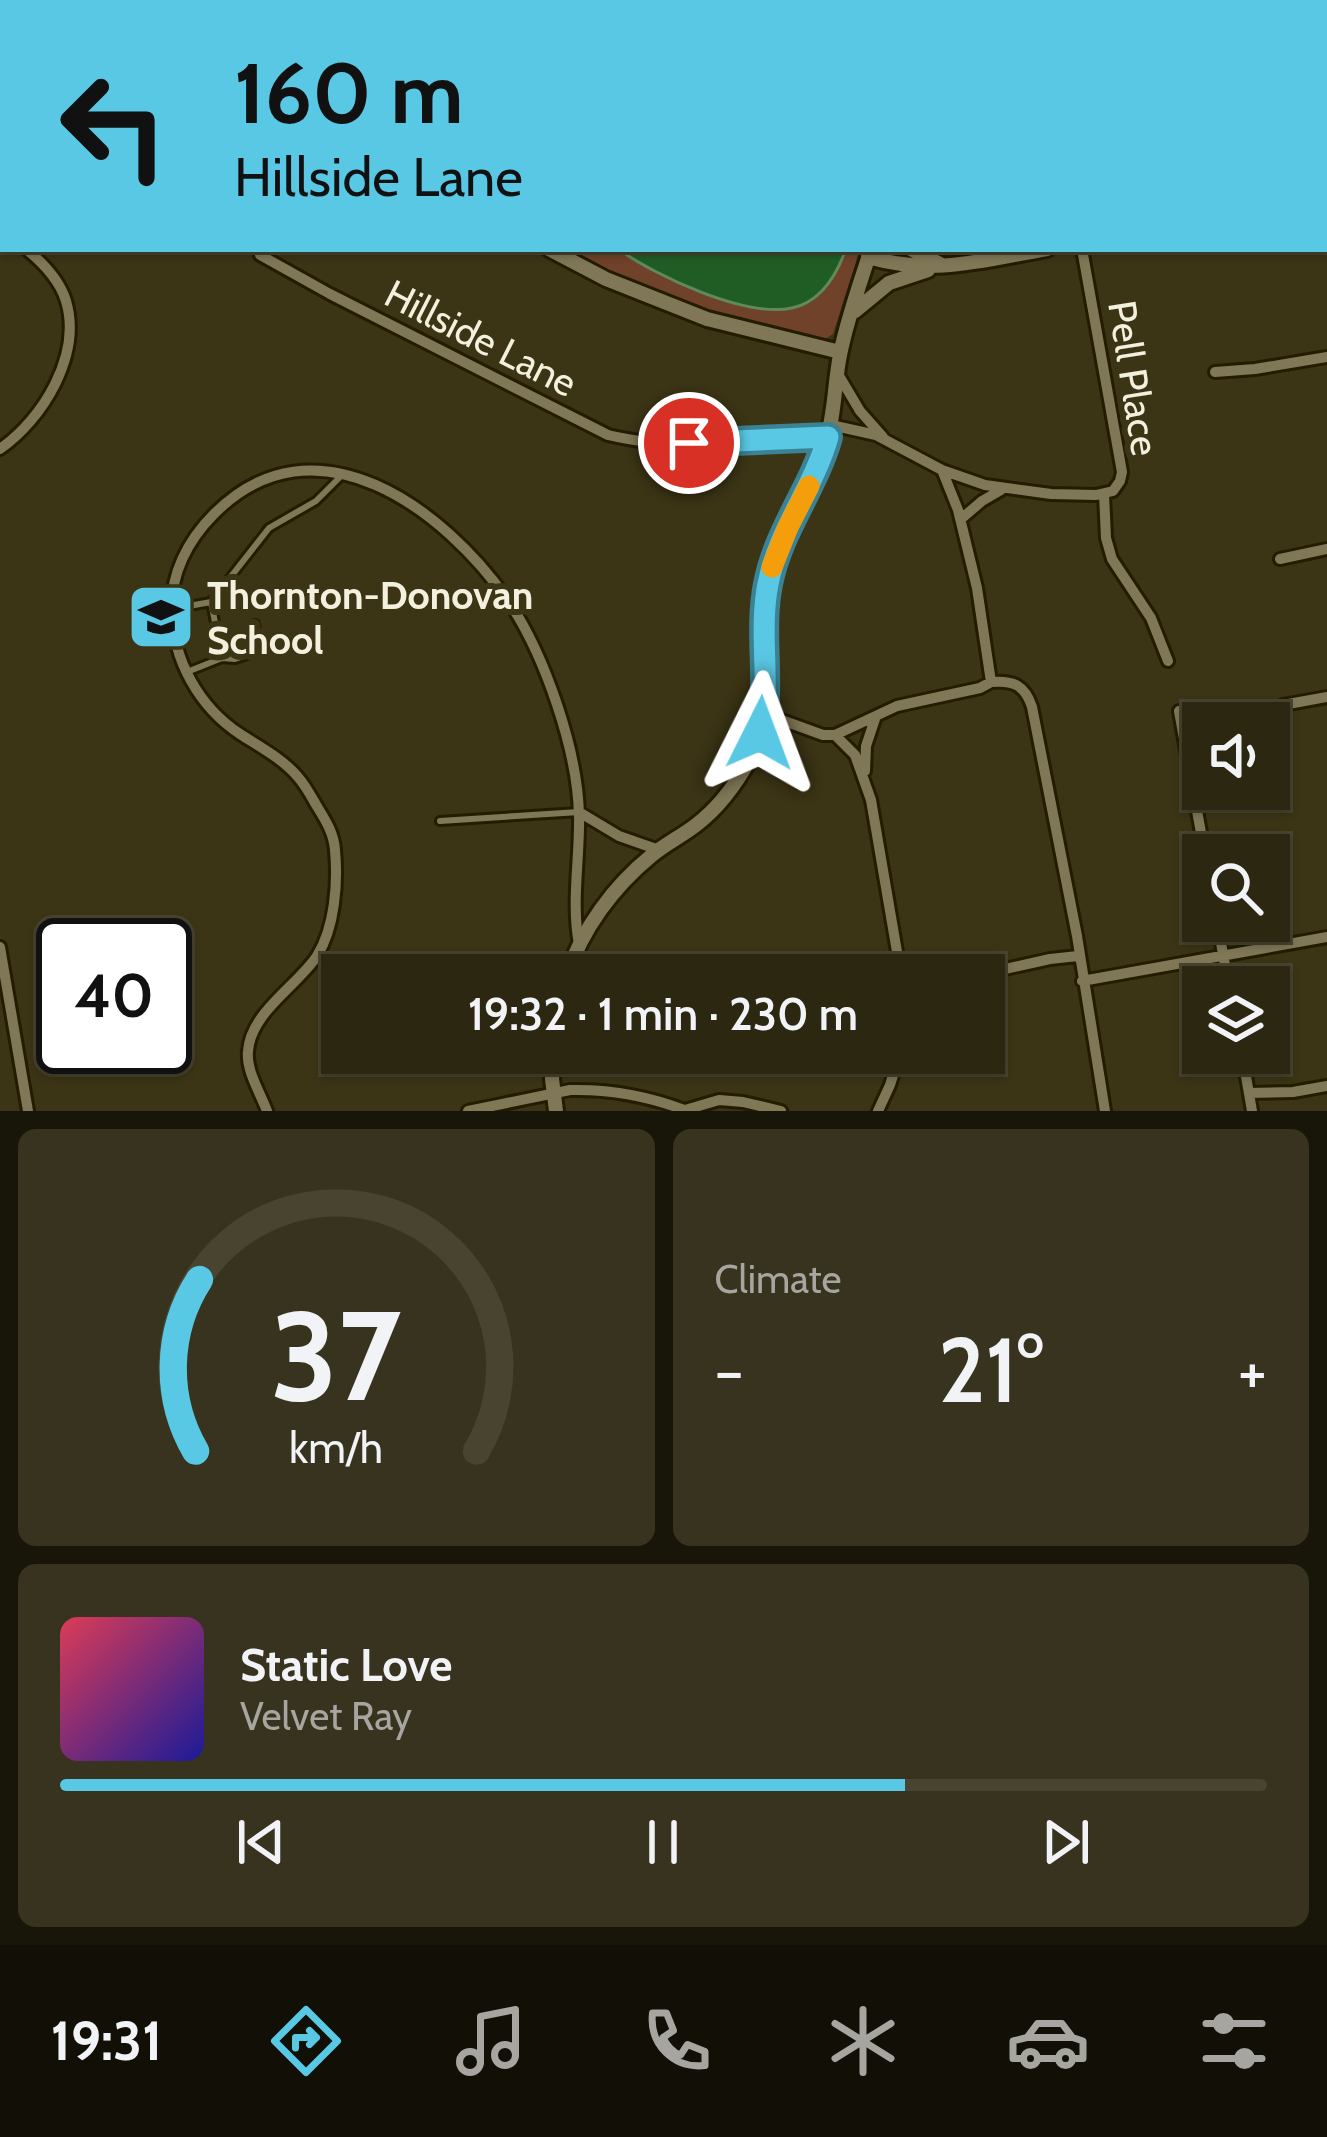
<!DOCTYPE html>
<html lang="en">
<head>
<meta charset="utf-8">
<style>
	body { margin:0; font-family:Cabin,sans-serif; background:#38331e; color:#f1f3f6; height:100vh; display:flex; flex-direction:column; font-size:45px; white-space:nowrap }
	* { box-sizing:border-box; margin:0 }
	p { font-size:39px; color:#a6a59f }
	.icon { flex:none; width:66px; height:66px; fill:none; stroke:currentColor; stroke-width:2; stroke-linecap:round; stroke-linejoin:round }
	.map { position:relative; height:1111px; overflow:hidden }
	.details { display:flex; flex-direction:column; gap:18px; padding:18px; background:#181509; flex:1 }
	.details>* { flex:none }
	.hud { position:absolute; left:0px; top:0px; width:1329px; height:252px; box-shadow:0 3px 9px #0004,0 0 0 3px #484430; background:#59c8e4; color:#111; overflow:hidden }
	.buttons { position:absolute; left:1182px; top:702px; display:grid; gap:24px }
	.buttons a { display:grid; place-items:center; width:108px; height:108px; border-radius:0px; background:#2c2710; box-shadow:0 3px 9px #0004,0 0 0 3px #484430; font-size:60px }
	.speed { position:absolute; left:36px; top:918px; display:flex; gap:24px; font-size:60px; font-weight:700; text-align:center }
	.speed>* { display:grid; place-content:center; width:156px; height:156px; border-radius:50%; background:#2c2710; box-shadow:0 3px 9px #0004,0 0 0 3px #484430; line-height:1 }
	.speed .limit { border:6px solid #111; border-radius:18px; background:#fff; color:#111 }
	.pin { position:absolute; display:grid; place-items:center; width:102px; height:102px; color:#fff; margin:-51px; border:6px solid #fff; border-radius:50%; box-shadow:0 3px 12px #0007 }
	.me { position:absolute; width:132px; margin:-66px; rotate:3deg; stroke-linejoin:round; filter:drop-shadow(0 0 9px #0008) }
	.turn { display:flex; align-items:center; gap:42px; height:252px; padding:0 36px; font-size:54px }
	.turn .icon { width:156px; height:156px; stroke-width:2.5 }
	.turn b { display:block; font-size:84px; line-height:102px }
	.big { font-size:90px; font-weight:600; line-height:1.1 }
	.details .tile { flex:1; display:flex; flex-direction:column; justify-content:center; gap:18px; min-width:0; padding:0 42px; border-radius:18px; background:#38331e }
	.details .dial { align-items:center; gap:0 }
	.dial svg { height:312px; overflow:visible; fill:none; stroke:#484430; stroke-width:7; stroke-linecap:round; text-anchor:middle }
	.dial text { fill:#f1f3f6; stroke:none }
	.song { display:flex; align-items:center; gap:36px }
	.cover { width:144px; height:144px; border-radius:18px; background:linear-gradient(135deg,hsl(350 70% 55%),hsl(240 70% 35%)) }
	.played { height:12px; border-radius:6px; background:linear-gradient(90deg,#59c8e4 70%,#484430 70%) }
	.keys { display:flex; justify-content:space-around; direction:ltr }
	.heat { display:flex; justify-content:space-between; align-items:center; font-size:66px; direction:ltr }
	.details .tiles { flex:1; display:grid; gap:18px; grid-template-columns:1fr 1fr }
	.tile:last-child { grid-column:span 2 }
	.trip { position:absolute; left:321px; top:954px; width:684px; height:120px; border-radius:0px; background:#2c2710; box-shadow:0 3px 9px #0004,0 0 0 3px #484430; font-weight:600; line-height:120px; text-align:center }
	.tabs { display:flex; height:192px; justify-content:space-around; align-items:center; background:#121006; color:#a6a59f }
	.tabs .icon { width:84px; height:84px }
	.tabs .current { color:#59c8e4 }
	.tabs b { font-size:54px; color:#f1f3f6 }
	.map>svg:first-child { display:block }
	.green { fill:#704229 }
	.water { fill:#205d25; stroke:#60895c; stroke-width:3 }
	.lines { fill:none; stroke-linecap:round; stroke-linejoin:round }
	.stream { stroke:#60895c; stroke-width:4.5 }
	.service-casing { stroke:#231c00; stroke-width:12 }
	.minor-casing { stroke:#231c00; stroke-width:16 }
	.tertiary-casing { stroke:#231c00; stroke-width:20 }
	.service { stroke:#7f7756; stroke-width:6 }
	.minor { stroke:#7f7756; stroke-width:10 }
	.tertiary { stroke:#7f7756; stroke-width:14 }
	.route-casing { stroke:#3a8294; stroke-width:30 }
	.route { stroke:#59c8e4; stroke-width:21 }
	.slow { stroke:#f59e0b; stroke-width:21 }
	.labels { text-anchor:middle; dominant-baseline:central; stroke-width:12; stroke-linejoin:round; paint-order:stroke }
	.street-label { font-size:39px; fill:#f4f0de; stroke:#3b3415 }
	.poi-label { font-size:39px; font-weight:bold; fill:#f4f0de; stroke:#3b3415; text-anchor:start }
</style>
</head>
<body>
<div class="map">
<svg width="1327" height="1111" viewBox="0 0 1327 1111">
	<rect width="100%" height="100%" fill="#3b3415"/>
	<path class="green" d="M559,249c17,0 40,-4 57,0 10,2 21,14 32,19 68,32 164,81 198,-19h14l-27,85 -10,6c-90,-10 -185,-49 -264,-91z"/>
	<path class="water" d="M618,249h228c-9,25 -25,53 -54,59 -47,10 -136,-32 -174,-59z"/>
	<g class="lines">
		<path class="stream" d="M159,0l10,3
			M1146,3l2,-3"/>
		<defs>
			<path id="service" d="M211,602l58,-74 47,-27 24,-24
				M172,609l39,-7 11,56
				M187,672l35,-14 13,1 15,-5 7,-14 -2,-16
				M440,821l139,-9"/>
			<path id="minor" d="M1017,0l2,3
				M1221,0l1,3
				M1326,51h1
				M0,234l3,2
				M260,255l70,39 278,141c70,17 148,7 220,2
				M1215,372l40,-3 72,-12
				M838,374l22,37 23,26
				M831,425l45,10 66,35 43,15 66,9 45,1 17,-4 7,-10 2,-9 -40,-223
				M0,449c43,-30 82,-94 66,-148 -6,-20 -24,-39 -40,-52
				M1104,494l2,44 6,21 39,59 17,43
				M961,519l21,-18 19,-11
				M1280,559l47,-10
				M991,682c22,-2 34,3 41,25l45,229 28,175
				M1283,705l44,-8
				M1179,711l26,144
				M765,714l58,21h12l62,-29 83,-18 11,-6 -14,-94 -19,-78 -16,-40
				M835,735l20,20 16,45 30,175
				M865,771l1,-25 9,-27
				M579,812l40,24 40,14
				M1217,921l12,66
				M0,947l28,164
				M978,975l72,-16 28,-3
				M1082,981l245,-44
				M1242,1053l10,58
				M1249,1093l44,-1 34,-6
				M685,1110l34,-10 24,2 38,9
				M267,1111c-7,-19 -21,-40 -19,-60 3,-39 49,-65 69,-95 18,-29 21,-73 18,-106 -1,-16 -9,-29 -17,-42 -6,-10 -12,-22 -20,-31 -15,-18 -38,-30 -58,-43 -41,-27 -67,-74 -68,-122 -2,-38 16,-72 42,-98 101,-102 231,-5 295,88 36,54 69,149 70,214 1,42 -8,86 0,128
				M468,1111l102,-21c41,-1 79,6 117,21
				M878,1111l12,-26 10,-32"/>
			<path id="tertiary" d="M3,0l16,3
				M292,0l5,3
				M846,0l1,3
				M1326,199h1
				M549,249l57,30 101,40 133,33
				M911,249l29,15
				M868,257c66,19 115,3 179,-8
				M855,311l34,-28 39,-13
				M567,975c15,-46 47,-89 84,-119 14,-12 31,-20 45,-31 25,-19 43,-45 57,-72 17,-36 10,-70 9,-108 0,-22 2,-43 7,-64 10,-49 41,-89 56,-136 10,-29 9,-60 15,-90 7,-36 20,-71 31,-106
				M554,1053l-2,26 4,32"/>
		</defs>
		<use href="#service" class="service-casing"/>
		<use href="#minor" class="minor-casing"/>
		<use href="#tertiary" class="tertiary-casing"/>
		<use href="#service" class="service"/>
		<use href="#minor" class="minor"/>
		<use href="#tertiary" class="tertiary"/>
	</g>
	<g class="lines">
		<defs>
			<path id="route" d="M689,443l139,-6c-15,52 -50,94 -60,147 -10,51 4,100 -8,149"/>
		</defs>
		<use href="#route" class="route-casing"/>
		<use href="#route" class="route"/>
		<path class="slow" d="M772,567l16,-40 21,-41"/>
	</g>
	<defs>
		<symbol id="school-square" viewBox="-11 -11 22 22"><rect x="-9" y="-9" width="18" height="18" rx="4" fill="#59c8e4" stroke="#3b3415"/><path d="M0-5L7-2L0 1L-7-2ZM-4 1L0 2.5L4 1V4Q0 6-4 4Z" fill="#111"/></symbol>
	</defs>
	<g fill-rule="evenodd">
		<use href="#school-square" x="123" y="579" width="76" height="76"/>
	</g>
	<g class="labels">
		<g class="street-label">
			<text transform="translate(481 338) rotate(27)">Hillside Lane</text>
			<text transform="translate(1134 378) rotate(81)">Pell Place</text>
		</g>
		<g class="poi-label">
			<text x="207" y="595">Thornton-Donovan<tspan x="207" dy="45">School</tspan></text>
		</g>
	</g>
</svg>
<div class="buttons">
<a><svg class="icon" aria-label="sound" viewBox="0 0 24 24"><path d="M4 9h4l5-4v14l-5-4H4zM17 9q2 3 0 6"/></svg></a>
<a><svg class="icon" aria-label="search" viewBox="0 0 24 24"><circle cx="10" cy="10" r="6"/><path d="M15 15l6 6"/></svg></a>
<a><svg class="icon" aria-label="layers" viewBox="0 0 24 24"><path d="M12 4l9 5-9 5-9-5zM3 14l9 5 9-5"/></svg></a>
</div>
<div class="speed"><div class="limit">40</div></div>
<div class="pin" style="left:689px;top:443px;background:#d93025"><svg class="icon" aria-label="arrive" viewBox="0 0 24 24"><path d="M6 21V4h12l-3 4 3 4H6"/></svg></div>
<svg class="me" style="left:760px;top:733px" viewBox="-20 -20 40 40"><path d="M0-17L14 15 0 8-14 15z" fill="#59c8e4" stroke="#fff" stroke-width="4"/></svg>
<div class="trip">19:32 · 1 min · 230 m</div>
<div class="hud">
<div class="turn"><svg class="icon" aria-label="left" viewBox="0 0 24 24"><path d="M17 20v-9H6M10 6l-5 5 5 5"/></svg><div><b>160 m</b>Hillside Lane</div></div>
</div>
</div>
<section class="details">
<div class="tiles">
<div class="tile dial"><svg viewBox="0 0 100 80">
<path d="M14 69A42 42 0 1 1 86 69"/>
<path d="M14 69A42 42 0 0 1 15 25" stroke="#59c8e4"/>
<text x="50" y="56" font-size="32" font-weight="700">37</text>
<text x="50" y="72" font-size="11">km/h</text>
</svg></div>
<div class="tile"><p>Climate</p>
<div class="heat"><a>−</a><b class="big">21°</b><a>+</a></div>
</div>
<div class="tile">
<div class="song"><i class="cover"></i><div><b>Static Love</b><p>Velvet Ray</p></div></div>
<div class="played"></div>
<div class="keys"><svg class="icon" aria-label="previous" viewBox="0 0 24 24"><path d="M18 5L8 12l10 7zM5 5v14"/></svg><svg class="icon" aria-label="pause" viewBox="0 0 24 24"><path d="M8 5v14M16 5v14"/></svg><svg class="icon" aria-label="next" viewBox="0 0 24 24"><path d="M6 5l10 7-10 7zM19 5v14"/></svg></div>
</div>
</div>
</section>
<nav class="tabs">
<b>19:31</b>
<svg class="icon current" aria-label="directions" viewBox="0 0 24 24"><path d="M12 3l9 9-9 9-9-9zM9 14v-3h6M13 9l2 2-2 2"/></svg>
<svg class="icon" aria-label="music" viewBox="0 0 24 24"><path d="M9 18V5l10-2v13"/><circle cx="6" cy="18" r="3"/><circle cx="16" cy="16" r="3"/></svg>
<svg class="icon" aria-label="phone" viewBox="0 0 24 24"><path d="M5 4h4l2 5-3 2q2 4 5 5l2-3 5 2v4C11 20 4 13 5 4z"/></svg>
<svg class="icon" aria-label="climate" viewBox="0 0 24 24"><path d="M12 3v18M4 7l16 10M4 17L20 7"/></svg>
<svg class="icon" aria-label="car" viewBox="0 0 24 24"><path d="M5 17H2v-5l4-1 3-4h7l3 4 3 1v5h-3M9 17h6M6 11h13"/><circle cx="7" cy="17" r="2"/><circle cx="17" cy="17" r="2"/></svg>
<svg class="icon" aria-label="filters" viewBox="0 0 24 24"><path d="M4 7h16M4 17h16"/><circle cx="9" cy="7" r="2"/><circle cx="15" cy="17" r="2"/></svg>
</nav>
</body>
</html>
